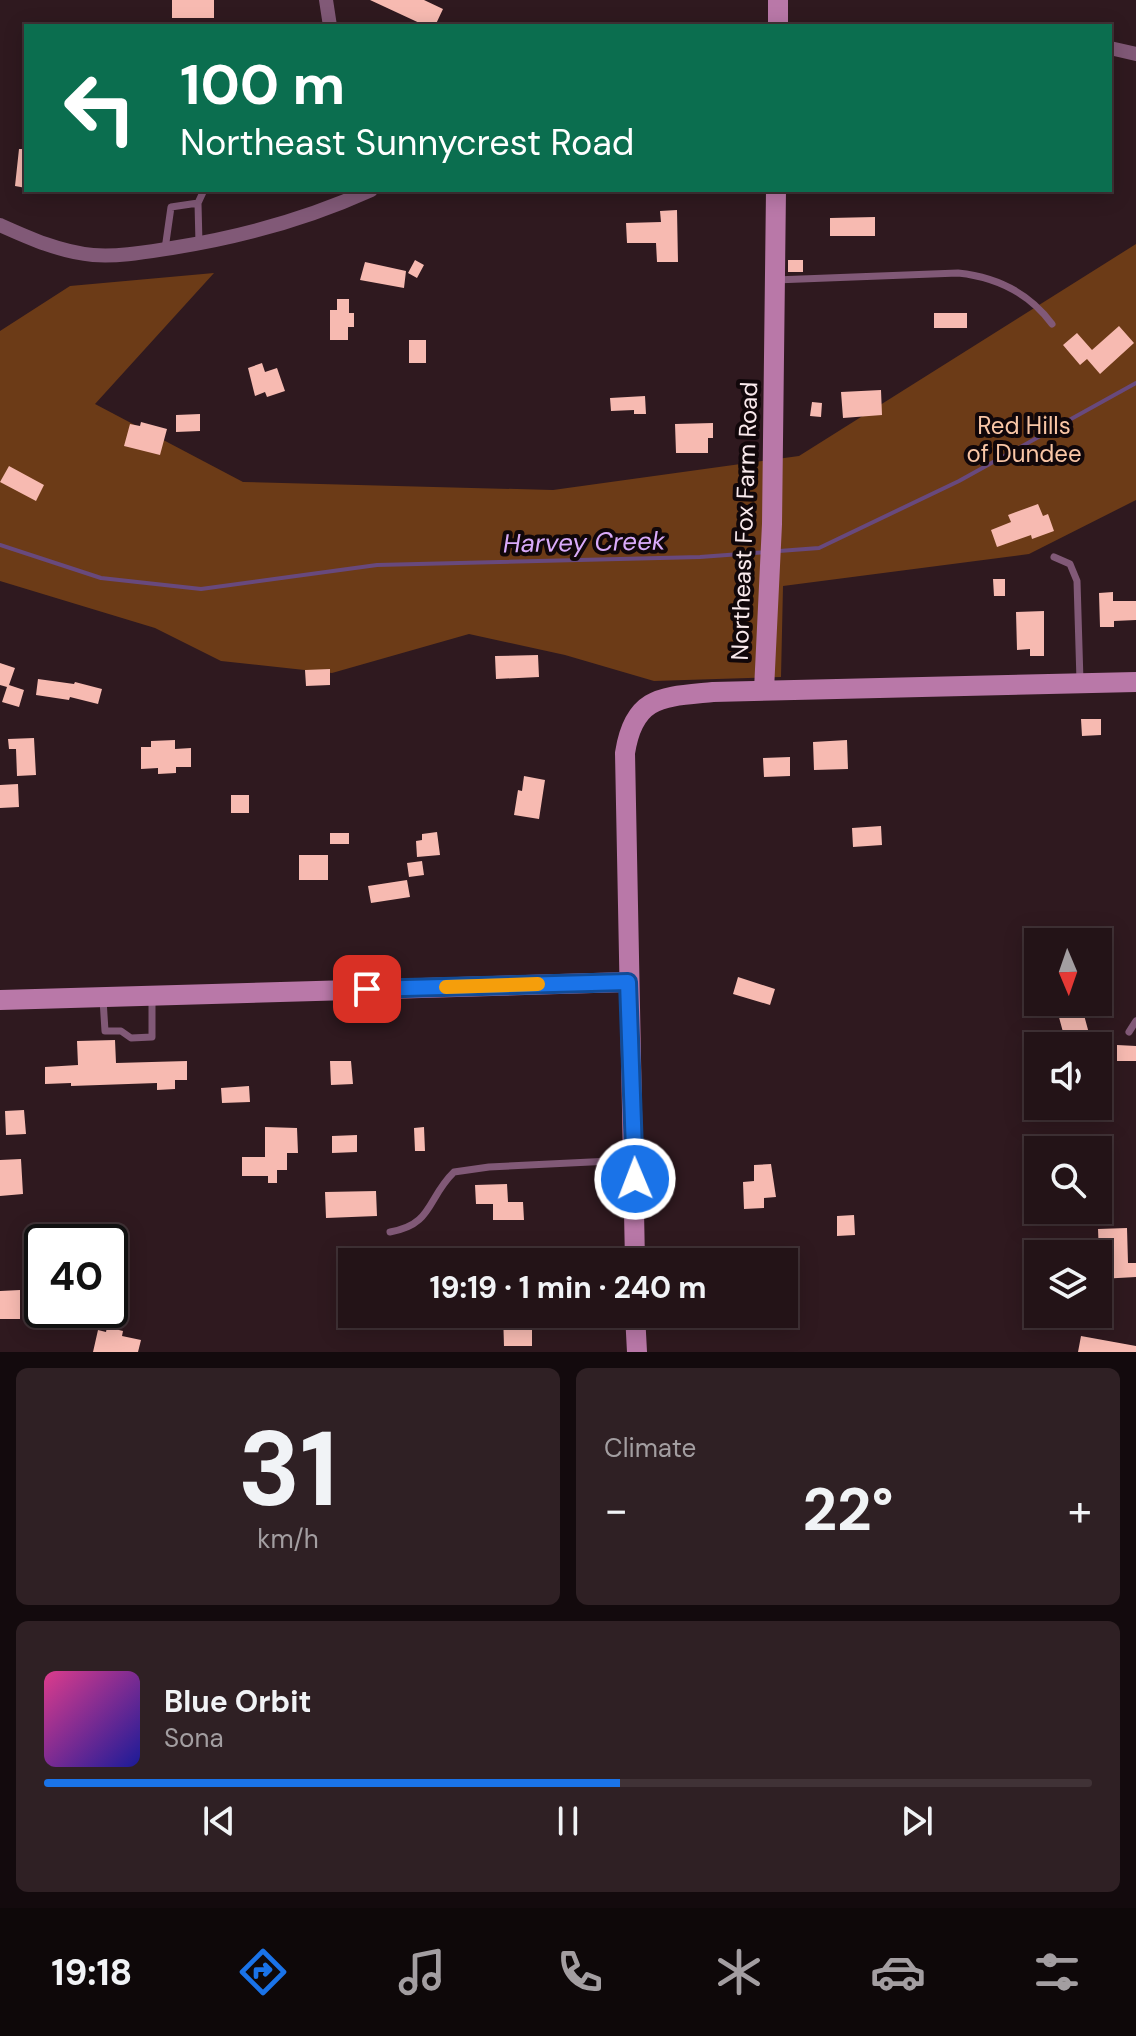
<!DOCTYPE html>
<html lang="en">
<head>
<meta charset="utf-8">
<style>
	body { margin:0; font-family:"DM Sans",sans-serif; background:#2f2024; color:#f1f3f6; height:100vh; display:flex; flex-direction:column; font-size:30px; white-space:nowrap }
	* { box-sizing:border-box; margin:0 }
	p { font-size:26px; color:#a39ea1 }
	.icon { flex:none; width:44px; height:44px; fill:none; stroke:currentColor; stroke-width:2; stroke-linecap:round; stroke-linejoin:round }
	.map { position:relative; height:1352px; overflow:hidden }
	.panel { display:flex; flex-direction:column; gap:16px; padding:16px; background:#130a0d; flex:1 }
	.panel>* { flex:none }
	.guide { position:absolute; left:24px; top:24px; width:1088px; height:168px; border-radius:0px; box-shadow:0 4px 20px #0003,0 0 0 2px #403236; background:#0b6e4f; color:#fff; overflow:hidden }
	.needle { width:52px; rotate:178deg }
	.fabs { position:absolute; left:1024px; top:928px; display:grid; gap:16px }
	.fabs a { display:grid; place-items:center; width:88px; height:88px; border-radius:0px; background:#231317; box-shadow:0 4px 20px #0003,0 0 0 2px #403236; font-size:40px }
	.speed { position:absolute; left:24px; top:1224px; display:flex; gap:16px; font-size:40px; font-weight:700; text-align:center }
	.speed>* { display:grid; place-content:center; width:104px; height:104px; border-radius:50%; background:#231317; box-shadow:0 4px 20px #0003,0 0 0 2px #403236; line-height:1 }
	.speed .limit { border:4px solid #111; border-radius:12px; background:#fff; color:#111 }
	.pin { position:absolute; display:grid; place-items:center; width:68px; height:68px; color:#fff; margin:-34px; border-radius:16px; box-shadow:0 4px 12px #0006 }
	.me { position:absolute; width:88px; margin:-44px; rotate:359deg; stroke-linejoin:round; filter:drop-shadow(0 0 6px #0008) }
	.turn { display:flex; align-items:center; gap:28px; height:168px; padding:0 24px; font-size:36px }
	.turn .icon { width:104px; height:104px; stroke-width:2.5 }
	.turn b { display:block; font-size:56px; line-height:68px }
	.big { font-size:60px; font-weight:700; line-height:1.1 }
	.panel .tile { flex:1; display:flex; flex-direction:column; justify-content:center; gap:12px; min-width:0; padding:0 28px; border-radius:12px; background:#2f2024 }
	.panel .dial { align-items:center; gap:0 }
	.dial b { font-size:104px; line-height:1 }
	.song { display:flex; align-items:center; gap:24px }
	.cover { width:96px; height:96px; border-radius:12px; background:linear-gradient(135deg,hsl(330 70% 55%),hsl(240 70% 35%)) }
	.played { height:8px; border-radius:4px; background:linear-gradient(90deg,#1a73e8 55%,#403236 55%) }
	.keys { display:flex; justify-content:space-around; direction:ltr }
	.heat { display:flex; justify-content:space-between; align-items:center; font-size:44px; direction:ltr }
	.panel .tiles { flex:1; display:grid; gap:16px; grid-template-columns:1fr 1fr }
	.tile:last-child { grid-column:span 2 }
	.trip { position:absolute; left:338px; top:1248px; width:460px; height:80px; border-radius:0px; background:#231317; box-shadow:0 4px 20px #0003,0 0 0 2px #403236; font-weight:700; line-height:80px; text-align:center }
	.menu { display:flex; height:128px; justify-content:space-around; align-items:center; background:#0e0809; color:#a39ea1 }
	.menu .icon { width:56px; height:56px }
	.menu .on { color:#1a73e8 }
	.menu b { font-size:36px; color:#f1f3f6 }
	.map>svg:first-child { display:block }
	.green { fill:#6c3b17 }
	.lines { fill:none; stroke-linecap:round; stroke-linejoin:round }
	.stream { stroke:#68497d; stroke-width:4 }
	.building { fill:#f7bab1 }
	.lane { stroke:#815977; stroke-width:7 }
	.street { stroke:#815977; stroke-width:14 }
	.secondary { stroke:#b978a8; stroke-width:20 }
	.route-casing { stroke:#114b97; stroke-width:20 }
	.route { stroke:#1a73e8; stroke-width:14 }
	.slow { stroke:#f59e0b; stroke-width:14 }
	.labels { text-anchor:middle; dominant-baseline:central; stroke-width:8; stroke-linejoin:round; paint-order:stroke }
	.park-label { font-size:24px; fill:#f9c6a6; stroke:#11070a }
	.street-label { font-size:24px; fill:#f9e9ec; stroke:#11070a }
	.water-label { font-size:26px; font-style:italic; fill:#d9aafa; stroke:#11070a }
</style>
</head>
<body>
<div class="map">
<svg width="1136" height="1352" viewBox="0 0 1136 1352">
	<rect width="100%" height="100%" fill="#2f191f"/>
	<path class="green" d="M1136,244v256l-107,54 -246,32 -2,91 -127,4 -89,-26 -96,-21 -137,39 -111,-12 -66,-33 -155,-47v-250l70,-45 144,-13 -119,131 148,78 310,8 246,-34z"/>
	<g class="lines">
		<path class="stream" d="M0,545l101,33 100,11 176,-24 323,-8 66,-5
			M779,551l40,-3 140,-67 177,-98"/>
	</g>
	<path class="building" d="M172,0h42v18h-42z
		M370,0h54l19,9 -8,17h-9z
		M19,149h7v39l-11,-2z
		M677,210l1,52h-21l-1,-19h-29l-1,-20 35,-1 -1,-11z
		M875,217v19h-45v-18z
		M415,260l9,5 -7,13 -9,-5z
		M788,260h15v12h-15z
		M365,262l41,9 -2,17 -44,-8z
		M337,299h12v14h5v14h-6v13h-18v-30h7z
		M934,313h33v15h-33z
		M1119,326l15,17 -34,31 -13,-15 -7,6 -17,-20 14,-12 15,17z
		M409,340h17v23h-17z
		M262,363l3,9 12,-4 8,23 -18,6 -2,-5 -10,4 -7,-28z
		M881,390l1,25 -39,3 -2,-26z
		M645,396l1,18h-12v-4l-23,1 -1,-13z
		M812,402l10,1 -1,14 -11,-1z
		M200,414v17l-24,1v-17z
		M141,422l26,7 -7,26 -36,-9 6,-22 10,2z
		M713,423v15h-5v15h-32l-1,-29z
		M9,466l35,19 -8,16 -36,-19z
		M1038,504l5,12 5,-2 6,17 -22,8 -1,-4 -34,12 -6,-17 20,-8 -3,-7z
		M993,579h12v17h-11z
		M1113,592v9h23v19l-22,1v6h-14l-1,-34z
		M1044,611v45h-14v-7l-13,1 -1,-38z
		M538,655l1,22 -43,2 -1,-23z
		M0,663l15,5 -6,17 15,5 -5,17 -17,-5 5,-15 -7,-2z
		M330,669v16l-24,1 -1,-16z
		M38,679l36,5 1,-2 27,7 -4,15 -28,-7 -1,3 -33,-5z
		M1081,719h20v16l-19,1z
		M34,738l2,37 -19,1 -1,-27h-7l-1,-10z
		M175,740v9l16,-1v19h-15v6l-18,1v-6l-17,1v-22h10v-6z
		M847,740l1,29 -34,1 -1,-28z
		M790,757v19l-26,1 -1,-19z
		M524,776l21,4 -6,39 -25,-4 4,-25 4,1z
		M18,784l1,23 -19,1v-23z
		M231,795h18v18h-18z
		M881,826l1,19 -29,2 -1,-19z
		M437,832l3,23 -23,2 -1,-16 6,-1v-6z
		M330,833h19v11h-19z
		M299,855h29v25h-29z
		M422,861l2,14 -15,2 -2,-14z
		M407,880l3,17 -39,6 -3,-17z
		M738,977l37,12 -5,16 -37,-11z
		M1081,1004l9,33 -24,6 -9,-33z
		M115,1040l1,23 71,-2v19h-12v9l-18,1v-7l-86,3v-3l-26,1v-17l33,-2 -1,-24z
		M1117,1045l19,1v15h-19z
		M330,1061h21l2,23 -22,1z
		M249,1086l1,16 -28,1 -1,-15z
		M24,1110l2,24 -20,1 -1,-24z
		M265,1127l32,1 1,25h-11v17h-10v13h-9v-7h-26v-19h23z
		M424,1127l1,24h-10l-1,-23z
		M357,1135v17l-25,1v-17z
		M21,1159l2,35 -23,2v-36z
		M771,1164l5,33 -12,1v10l-20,1 -1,-27 11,-1v-16z
		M507,1184l1,18h15l1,18h-31v-16h-17l-1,-19z
		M376,1191l1,25 -51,2 -1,-26z
		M854,1215l1,20 -18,1v-20z
		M1127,1228l1,35h8v14l-36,2 -2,-50z
		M20,1290v29h-20v-28z
		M503,1314h19v8h10v24h-28z
		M107,1327l16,4 -1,5 19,4 -3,12h-45l5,-22 8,2z
		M1081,1336l55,10v6h-58z"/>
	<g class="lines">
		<path class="lane" d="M199,244l-1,-41 6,-13
			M165,249l6,-42 27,-4
			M775,280l183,-7c38,4 71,20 94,51
			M1054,557l16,7 7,17 3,100
			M103,999l2,32h16l10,7 21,-1v-38
			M1129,1032l7,-11
			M390,1232c43,-7 37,-34 64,-60l35,-5 143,-7"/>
		<path class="street" d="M326,0l4,26
			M1110,48l26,6
			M0,225c29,13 60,27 93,30 26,2 53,-3 79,-7 70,-11 135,-29 199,-58"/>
		<path class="secondary" d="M778,26v-26
			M764,690l8,-166 4,-334
			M0,1000l628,-18
			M635,1262l-10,-509c9,-58 38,-56 88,-61l423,-10
			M635,1314l2,38"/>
	</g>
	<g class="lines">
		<defs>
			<path id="route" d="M367,989l261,-7 7,197"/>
		</defs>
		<use href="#route" class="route-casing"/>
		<use href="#route" class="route"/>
		<path class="slow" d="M446,987l92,-3"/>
	</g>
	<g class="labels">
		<g class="park-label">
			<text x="1024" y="425">Red Hills<tspan x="1024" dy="28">of Dundee</tspan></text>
		</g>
		<g class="street-label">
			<text transform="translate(744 521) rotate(-88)">Northeast Fox Farm Road</text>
		</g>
		<g class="water-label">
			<text transform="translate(584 542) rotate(-1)">Harvey Creek</text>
		</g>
	</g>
</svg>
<div class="fabs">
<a><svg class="needle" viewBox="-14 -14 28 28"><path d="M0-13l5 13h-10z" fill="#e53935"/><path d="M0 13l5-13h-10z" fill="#a39ea1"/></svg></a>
<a><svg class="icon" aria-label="sound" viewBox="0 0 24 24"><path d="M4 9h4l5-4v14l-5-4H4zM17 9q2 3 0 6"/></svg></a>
<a><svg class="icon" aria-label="search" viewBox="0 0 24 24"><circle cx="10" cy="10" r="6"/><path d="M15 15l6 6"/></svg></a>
<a><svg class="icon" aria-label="layers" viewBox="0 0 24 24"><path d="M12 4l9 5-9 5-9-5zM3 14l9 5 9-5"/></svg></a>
</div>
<div class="speed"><div class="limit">40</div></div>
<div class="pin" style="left:367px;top:989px;background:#d93025"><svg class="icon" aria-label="arrive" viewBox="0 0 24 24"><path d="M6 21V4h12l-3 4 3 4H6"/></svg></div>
<svg class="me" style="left:635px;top:1179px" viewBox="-20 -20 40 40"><circle r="17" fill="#1a73e8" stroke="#fff" stroke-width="3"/><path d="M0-11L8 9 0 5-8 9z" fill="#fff"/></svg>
<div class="trip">19:19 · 1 min · 240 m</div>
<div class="guide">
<div class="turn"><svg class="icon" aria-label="left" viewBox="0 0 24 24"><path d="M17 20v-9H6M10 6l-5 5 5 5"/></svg><div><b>100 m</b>Northeast Sunnycrest Road</div></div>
</div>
</div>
<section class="panel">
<div class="tiles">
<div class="tile dial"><b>31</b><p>km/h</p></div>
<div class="tile"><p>Climate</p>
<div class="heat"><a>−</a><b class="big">22°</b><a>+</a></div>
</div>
<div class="tile">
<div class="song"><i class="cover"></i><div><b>Blue Orbit</b><p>Sona</p></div></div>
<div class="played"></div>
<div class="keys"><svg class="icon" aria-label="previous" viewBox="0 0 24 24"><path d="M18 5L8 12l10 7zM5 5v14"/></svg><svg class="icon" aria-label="pause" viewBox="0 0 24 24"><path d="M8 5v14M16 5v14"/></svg><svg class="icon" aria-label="next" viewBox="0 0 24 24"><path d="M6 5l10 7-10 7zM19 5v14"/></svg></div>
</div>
</div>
</section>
<nav class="menu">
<b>19:18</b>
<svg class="icon on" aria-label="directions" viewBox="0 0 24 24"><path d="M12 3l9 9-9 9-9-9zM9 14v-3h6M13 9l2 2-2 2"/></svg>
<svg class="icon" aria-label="music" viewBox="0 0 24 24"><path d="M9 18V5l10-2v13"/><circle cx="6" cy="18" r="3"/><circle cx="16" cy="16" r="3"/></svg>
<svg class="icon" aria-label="phone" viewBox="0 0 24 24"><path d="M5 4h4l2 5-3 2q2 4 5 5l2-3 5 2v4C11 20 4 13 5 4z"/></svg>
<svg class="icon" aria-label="climate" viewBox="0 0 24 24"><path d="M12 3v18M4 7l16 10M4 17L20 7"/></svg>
<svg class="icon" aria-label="car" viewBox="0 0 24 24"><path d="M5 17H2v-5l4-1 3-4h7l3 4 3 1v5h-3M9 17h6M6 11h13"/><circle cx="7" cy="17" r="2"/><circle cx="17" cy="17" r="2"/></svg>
<svg class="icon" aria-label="filters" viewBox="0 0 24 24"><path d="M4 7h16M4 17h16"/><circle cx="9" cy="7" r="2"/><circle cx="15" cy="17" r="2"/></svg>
</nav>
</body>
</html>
